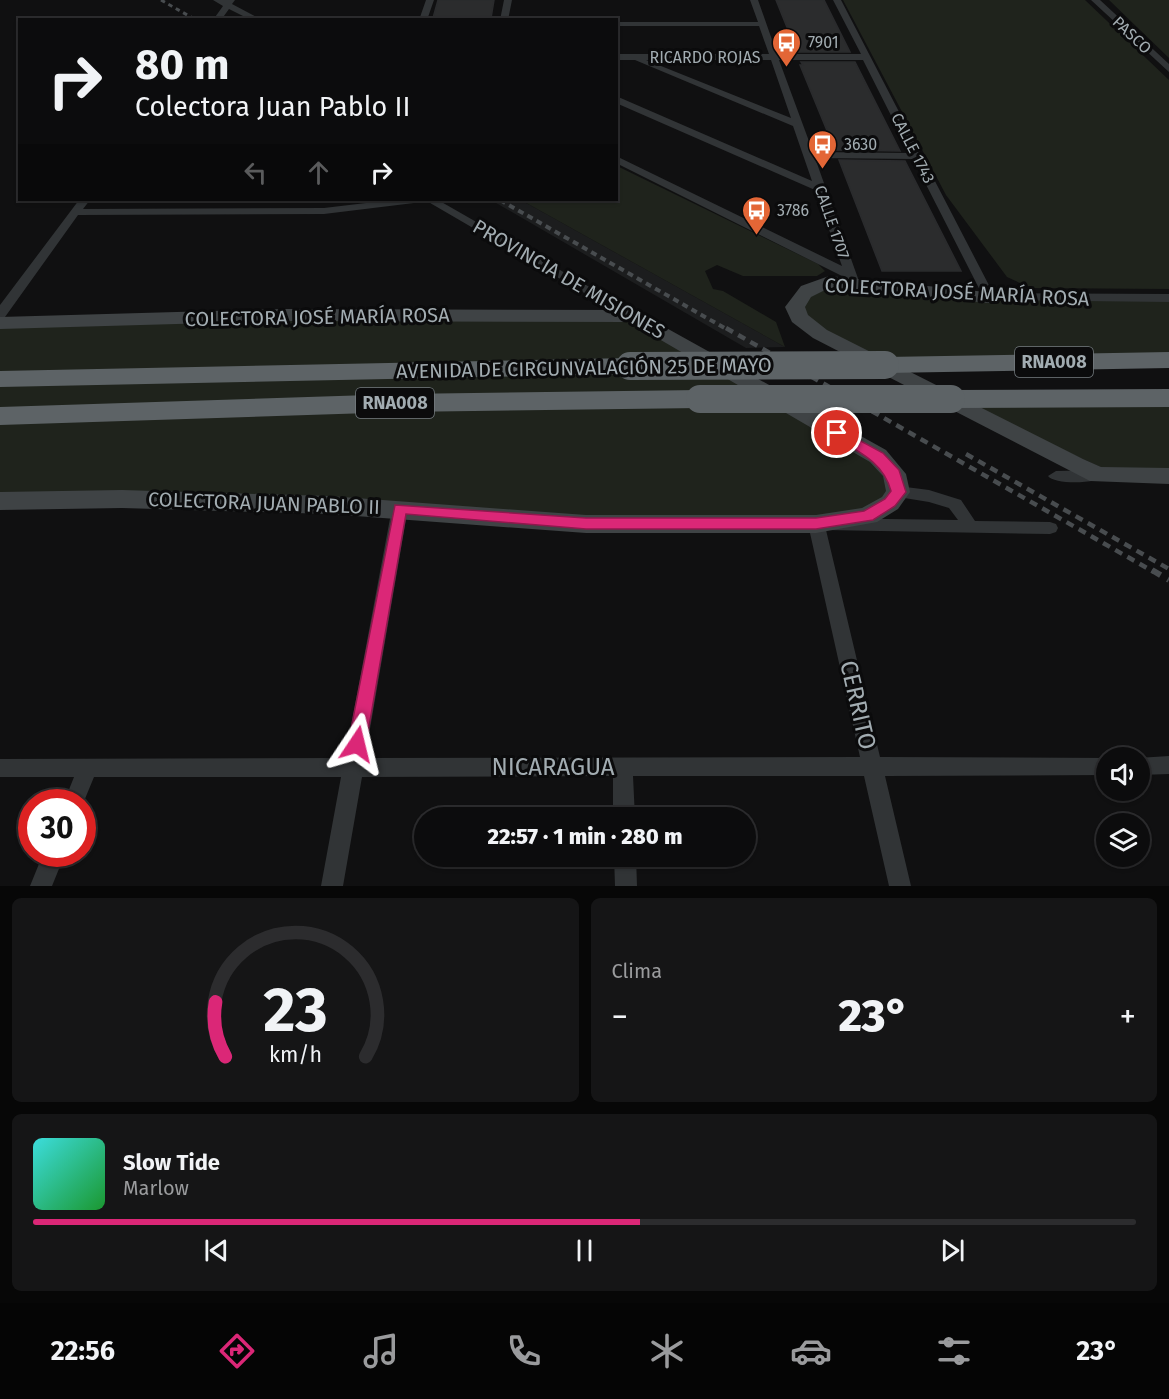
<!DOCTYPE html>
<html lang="es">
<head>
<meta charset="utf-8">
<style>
	body { margin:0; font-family:"Fira Sans",sans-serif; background:#151516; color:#f1f3f6; height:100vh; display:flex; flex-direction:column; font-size:22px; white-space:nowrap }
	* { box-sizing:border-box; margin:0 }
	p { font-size:20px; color:#9a9b9d }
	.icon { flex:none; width:33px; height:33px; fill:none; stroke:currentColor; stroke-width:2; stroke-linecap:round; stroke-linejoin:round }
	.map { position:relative; height:886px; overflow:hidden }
	.details { display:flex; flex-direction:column; gap:12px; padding:12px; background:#070707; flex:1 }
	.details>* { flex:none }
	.hud { position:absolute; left:18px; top:18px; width:600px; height:183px; border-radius:0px; box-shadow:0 2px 4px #0004,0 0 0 2px #2c2c2e; background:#0c0c0d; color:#f1f3f6; overflow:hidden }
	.fabs { position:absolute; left:1096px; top:747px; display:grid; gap:12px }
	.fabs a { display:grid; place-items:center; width:54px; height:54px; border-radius:50%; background:#0c0c0d; box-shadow:0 2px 4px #0004,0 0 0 2px #2c2c2e; font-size:30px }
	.speed { position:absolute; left:18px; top:789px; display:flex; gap:12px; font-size:30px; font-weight:700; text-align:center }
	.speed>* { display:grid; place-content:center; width:78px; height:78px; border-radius:50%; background:#0c0c0d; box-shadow:0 2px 4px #0004,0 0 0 2px #2c2c2e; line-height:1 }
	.speed .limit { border:9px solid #d22; background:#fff; color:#111 }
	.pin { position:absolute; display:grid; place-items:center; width:51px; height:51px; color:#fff; margin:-26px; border:3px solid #fff; border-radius:50%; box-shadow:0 2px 6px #0007 }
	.me { position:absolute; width:66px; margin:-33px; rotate:10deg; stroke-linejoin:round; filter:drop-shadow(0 0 4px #0008) }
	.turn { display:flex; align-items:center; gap:21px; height:126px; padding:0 18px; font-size:27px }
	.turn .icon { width:78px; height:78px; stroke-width:2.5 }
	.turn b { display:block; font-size:42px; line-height:51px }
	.lanes { display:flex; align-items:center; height:57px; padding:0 18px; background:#0003; justify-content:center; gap:30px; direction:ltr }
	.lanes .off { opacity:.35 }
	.big { font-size:45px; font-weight:800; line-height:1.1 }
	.details .widget { flex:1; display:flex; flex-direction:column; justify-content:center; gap:9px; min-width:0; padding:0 21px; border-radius:9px; background:#151516 }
	.details .dial { align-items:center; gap:0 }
	.dial svg { height:156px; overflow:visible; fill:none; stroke:#2c2c2e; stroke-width:7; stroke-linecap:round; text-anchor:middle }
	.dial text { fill:#f1f3f6; stroke:none }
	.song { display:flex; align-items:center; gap:18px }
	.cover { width:72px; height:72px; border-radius:9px; background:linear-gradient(135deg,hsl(180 70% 55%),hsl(130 70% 35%)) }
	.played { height:6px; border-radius:3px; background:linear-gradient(90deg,#db2777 55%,#2c2c2e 55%) }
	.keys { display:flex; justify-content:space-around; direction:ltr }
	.heat { display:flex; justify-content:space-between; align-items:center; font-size:33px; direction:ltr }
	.details .tiles { flex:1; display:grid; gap:12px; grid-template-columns:1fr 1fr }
	.widget:last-child { grid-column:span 2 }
	.trip { position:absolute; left:414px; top:807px; width:342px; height:60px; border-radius:30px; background:#0c0c0d; box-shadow:0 2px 4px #0004,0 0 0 2px #2c2c2e; font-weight:800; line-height:60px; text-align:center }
	.tabs { display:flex; height:96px; justify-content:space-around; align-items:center; background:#050505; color:#9a9b9d }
	.tabs .icon { width:42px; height:42px }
	.tabs .active { color:#db2777 }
	.tabs b { font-size:27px; color:#f1f3f6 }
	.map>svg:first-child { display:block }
	.built { fill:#1c1d1e }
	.green { fill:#1f231c }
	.building { fill:#2b2c2d; stroke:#2a2b2d; stroke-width:1.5 }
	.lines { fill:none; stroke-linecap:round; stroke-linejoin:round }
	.street { fill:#313436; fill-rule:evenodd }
	.secondary { fill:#3f4345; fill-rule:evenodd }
	.highway { fill:#5d6366; fill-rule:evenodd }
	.rail-far3 { stroke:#484c4f; stroke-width:3; stroke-dasharray:4.5 4; stroke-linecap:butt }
	.rail-far2 { stroke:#484c4f; stroke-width:4; stroke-dasharray:6 4.5; stroke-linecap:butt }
	.rail-far1 { stroke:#484c4f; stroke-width:4.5; stroke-dasharray:8 6; stroke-linecap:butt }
	.rail { stroke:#484c4f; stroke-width:6; stroke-dasharray:10 8; stroke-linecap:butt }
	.highway-bridge { stroke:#5d6366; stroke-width:28 }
	.route { fill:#db2777; stroke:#8e194d; stroke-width:1.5 }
	.labels { text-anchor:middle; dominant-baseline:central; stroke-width:6; stroke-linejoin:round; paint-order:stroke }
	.far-street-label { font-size:16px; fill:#a2acb1; stroke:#0b0b0c }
	.far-poi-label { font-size:16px; fill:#a2acb1; stroke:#0b0b0c; text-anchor:start }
	.shield { fill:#0b0b0c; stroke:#757c80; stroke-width:1.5 }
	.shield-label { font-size:18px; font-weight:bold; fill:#a2acb1 }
	.street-label { font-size:20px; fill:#a2acb1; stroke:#0b0b0c }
	.near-street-label { font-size:24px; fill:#a2acb1; stroke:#0b0b0c }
</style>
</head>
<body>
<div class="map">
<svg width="1169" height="886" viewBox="0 0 1169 886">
	<rect width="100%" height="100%" fill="#101011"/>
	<path class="built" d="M491,200h30l264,147 -39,1z"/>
	<path class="green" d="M843,0h242l84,80v209l-138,-1 -24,-11 -61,-82z
		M1109,0h60v58z
		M617,166l201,98 7,7 -8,5h-74l-26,-11 -12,6 8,18 10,2 53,31 9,25 -264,-147h95z
		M811,286l115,7 243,5v62l-284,5 -86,-47z
		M634,316l260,158 -4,29 -74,21 -816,-23v-178z
		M1169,398v78h-49l-169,-77z"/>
	<path class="building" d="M438,0h56l-3,18h-58z
		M776,0h48l26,52h-53z
		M801,62h54l45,89 -65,-1 -35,-85h3z
		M839,160l66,1 56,110h-79z"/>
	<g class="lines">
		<path class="street" d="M213,0h22l-3,4 30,16h-11l-22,-11 -8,11h-8l10,-14z
			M426,0h8l-7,20h-8z
			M504,0h8l-4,20h-8z
			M750,0h8l19,54h84l-28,-54h8l152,293 176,1v8l-184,-2 -72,-141 -98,-1 45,126 -6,4 -4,-1 -4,-9 -230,-115v-7l226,110 -27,-76 -199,-87v-7l196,85 -19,-55 -158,-66h-19v-6h153l-10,-28h-143v-4h142zM646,60h125l20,58zM779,60h84l47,93 -97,-1z
			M1091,0h9l69,64v8z
			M79,200h11l-7,9 241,-1 67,-8h29l-6,3 -90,11 -246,1 -73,102 -5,1v-13z
			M425,200h13l202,116 -1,3h-10z
			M1098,470l8,5c-6,9 -52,10 -58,1l8,-5z
			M898,486l31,4 32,10 14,21 75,1 6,2 2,4 -2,4 -6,2 -224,-4 54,227 229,1h-2v17l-222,1 26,110h-22l-25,-110h-231l2,42h-22v-42l-251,1 -19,109h-22l20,-109h-247l-12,29v-4h-18l10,-25h-74v-18l345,-1 47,-250 2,-4h12l2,4 -43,250 495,-1 -52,-233 2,-4 6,-2 142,2 -9,-12 -20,-6 -37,-6 -2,-4 2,-4z
			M1169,756v18l-29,1v-17h-2z
			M43,854h22l-13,32h-22z
			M614,856h22l1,30h-22z"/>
		<path class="secondary" d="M829,276l167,17 2,4 -9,6 -160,-15 -18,9 -6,10 3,8 19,15 256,129 18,8 68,1v16l-79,-3 -277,-143 -21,-16 -7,-15 16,-21z
			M283,309l351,1 252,140 20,24 4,18 -12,17 -21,13 -61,11h-230l-257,-19 -207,-6 -122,2v-18l122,-2 207,6 257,19h230l46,-7 20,-11 4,-6 -3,-15 -13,-14 -240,-140 -347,-1 -283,8v-12z"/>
		<path class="highway" d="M1169,352v16l-284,5 -9,-2 -4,-6 4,-6 9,-2z
			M630,358l9,2 4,6 -4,6 -9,2 -630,13v-16z
			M1169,389v18l-218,1 -10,-3 -4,-6 4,-6 10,-3z
			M700,390l10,3 4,6 -4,6 -10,3 -300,4 -400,13v-18l400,-13z"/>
		<path class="rail-far3" d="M161,0l35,20"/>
		<path class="rail-far2" d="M500,200l228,130"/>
		<path class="rail-far1" d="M726,328l428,244
			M966,454l203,115"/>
		<path class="rail" d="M1152,570l17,10"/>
		<path class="highway-bridge" d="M630,366l255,-1
			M700,399h251"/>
	</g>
	<path class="route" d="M837,428l46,25 16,17 7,22 -11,14 -22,14 -57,9h-230l-180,-15 -40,230 -2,5 -7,3 -6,-3 -3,-5 47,-239 191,13h230l48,-7 21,-12 6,-8c-8,-30 -34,-40 -59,-55l-2,-3z"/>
	<defs>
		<symbol id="bus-pin" viewBox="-11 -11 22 30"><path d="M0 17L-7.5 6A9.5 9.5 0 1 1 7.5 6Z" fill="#e36636" stroke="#0b0b0c"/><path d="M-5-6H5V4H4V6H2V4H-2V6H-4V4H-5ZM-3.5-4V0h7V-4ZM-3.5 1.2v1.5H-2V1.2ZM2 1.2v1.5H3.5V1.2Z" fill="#fff"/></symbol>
	</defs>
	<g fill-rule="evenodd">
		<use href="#bus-pin" x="770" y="26" width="33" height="45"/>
		<use href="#bus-pin" x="806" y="128" width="33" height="45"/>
		<use href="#bus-pin" x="740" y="194" width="33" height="45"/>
	</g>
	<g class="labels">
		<g class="far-street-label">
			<text transform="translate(1132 35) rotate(43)">PASCO</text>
			<text x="705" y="57">RICARDO ROJAS</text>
			<text transform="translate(913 148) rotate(63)">CALLE 1743</text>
			<text transform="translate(832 222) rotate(71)">CALLE 1707</text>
		</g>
		<g class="far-poi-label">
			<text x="808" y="42">7901</text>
			<text x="844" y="144">3630</text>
			<text x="777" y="210">3786</text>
		</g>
		<g class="shield">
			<rect x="1015" y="347" width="78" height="30" rx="4.5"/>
			<rect x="356" y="388" width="78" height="30" rx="4.5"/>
		</g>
		<g class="shield-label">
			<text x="1054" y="362">RNA008</text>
			<text x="395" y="403">RNA008</text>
		</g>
		<g class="street-label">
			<text transform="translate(569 279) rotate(30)">PROVINCIA DE MISIONES</text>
			<text transform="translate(957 292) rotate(3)">COLECTORA JOSÉ MARÍA ROSA</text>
			<text transform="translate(317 317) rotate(-1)">COLECTORA JOSÉ MARÍA ROSA</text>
			<text transform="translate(584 368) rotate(-1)">AVENIDA DE CIRCUNVALACIÓN 25 DE MAYO</text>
			<text transform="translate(264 503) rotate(2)">COLECTORA JUAN PABLO II</text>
		</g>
		<g class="near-street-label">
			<text transform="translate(858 705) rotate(77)">CERRITO</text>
			<text x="553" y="767">NICARAGUA</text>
		</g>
	</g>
</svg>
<div class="fabs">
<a><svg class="icon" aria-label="sound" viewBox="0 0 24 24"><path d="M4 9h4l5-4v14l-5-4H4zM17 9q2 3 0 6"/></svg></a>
<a><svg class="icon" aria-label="layers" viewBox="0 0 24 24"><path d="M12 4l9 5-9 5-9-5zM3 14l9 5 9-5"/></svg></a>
</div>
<div class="speed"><div class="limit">30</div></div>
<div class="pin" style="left:837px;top:433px;background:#d93025"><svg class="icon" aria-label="arrive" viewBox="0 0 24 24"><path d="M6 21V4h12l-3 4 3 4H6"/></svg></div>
<svg class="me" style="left:357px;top:744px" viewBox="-20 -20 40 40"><path d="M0-17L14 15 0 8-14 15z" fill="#db2777" stroke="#fff" stroke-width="4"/></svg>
<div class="trip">22:57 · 1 min · 280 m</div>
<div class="hud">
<div class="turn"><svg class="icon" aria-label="right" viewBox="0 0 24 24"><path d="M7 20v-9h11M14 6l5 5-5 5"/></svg><div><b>80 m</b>Colectora Juan Pablo II</div></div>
<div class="lanes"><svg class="icon off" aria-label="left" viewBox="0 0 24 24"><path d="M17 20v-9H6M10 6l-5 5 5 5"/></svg><svg class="icon off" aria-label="ahead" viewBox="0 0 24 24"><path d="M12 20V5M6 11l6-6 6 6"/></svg><svg class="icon" aria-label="right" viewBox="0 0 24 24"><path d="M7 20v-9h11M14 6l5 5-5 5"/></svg></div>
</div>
</div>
<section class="details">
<div class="tiles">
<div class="widget dial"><svg viewBox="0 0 100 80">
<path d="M14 69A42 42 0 1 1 86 69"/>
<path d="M14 69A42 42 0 0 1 9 41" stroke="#db2777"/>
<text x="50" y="56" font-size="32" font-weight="700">23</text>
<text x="50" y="72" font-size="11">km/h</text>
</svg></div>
<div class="widget"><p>Clima</p>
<div class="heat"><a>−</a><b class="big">23°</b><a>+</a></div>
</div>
<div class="widget">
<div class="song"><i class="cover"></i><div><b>Slow Tide</b><p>Marlow</p></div></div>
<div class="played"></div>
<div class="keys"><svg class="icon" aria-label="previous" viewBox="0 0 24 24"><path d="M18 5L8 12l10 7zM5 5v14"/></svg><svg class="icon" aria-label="pause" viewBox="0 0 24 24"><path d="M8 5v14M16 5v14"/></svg><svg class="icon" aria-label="next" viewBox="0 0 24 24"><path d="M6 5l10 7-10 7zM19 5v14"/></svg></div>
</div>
</div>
</section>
<nav class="tabs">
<b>22:56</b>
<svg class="icon active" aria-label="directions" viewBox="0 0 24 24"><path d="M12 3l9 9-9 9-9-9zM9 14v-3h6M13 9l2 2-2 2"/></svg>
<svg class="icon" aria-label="music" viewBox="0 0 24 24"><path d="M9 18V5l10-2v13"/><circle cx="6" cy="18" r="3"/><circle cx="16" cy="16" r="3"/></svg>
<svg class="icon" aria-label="phone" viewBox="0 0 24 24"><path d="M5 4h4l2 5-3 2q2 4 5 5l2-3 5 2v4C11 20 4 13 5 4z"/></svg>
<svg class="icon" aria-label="climate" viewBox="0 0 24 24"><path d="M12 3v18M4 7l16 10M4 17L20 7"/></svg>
<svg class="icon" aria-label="car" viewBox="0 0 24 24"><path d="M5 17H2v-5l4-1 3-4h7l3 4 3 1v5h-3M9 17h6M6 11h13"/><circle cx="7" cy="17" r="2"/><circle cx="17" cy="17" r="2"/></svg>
<svg class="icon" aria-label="filters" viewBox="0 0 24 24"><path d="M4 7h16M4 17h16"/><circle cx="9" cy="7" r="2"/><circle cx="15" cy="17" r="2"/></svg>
<b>23°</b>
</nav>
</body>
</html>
